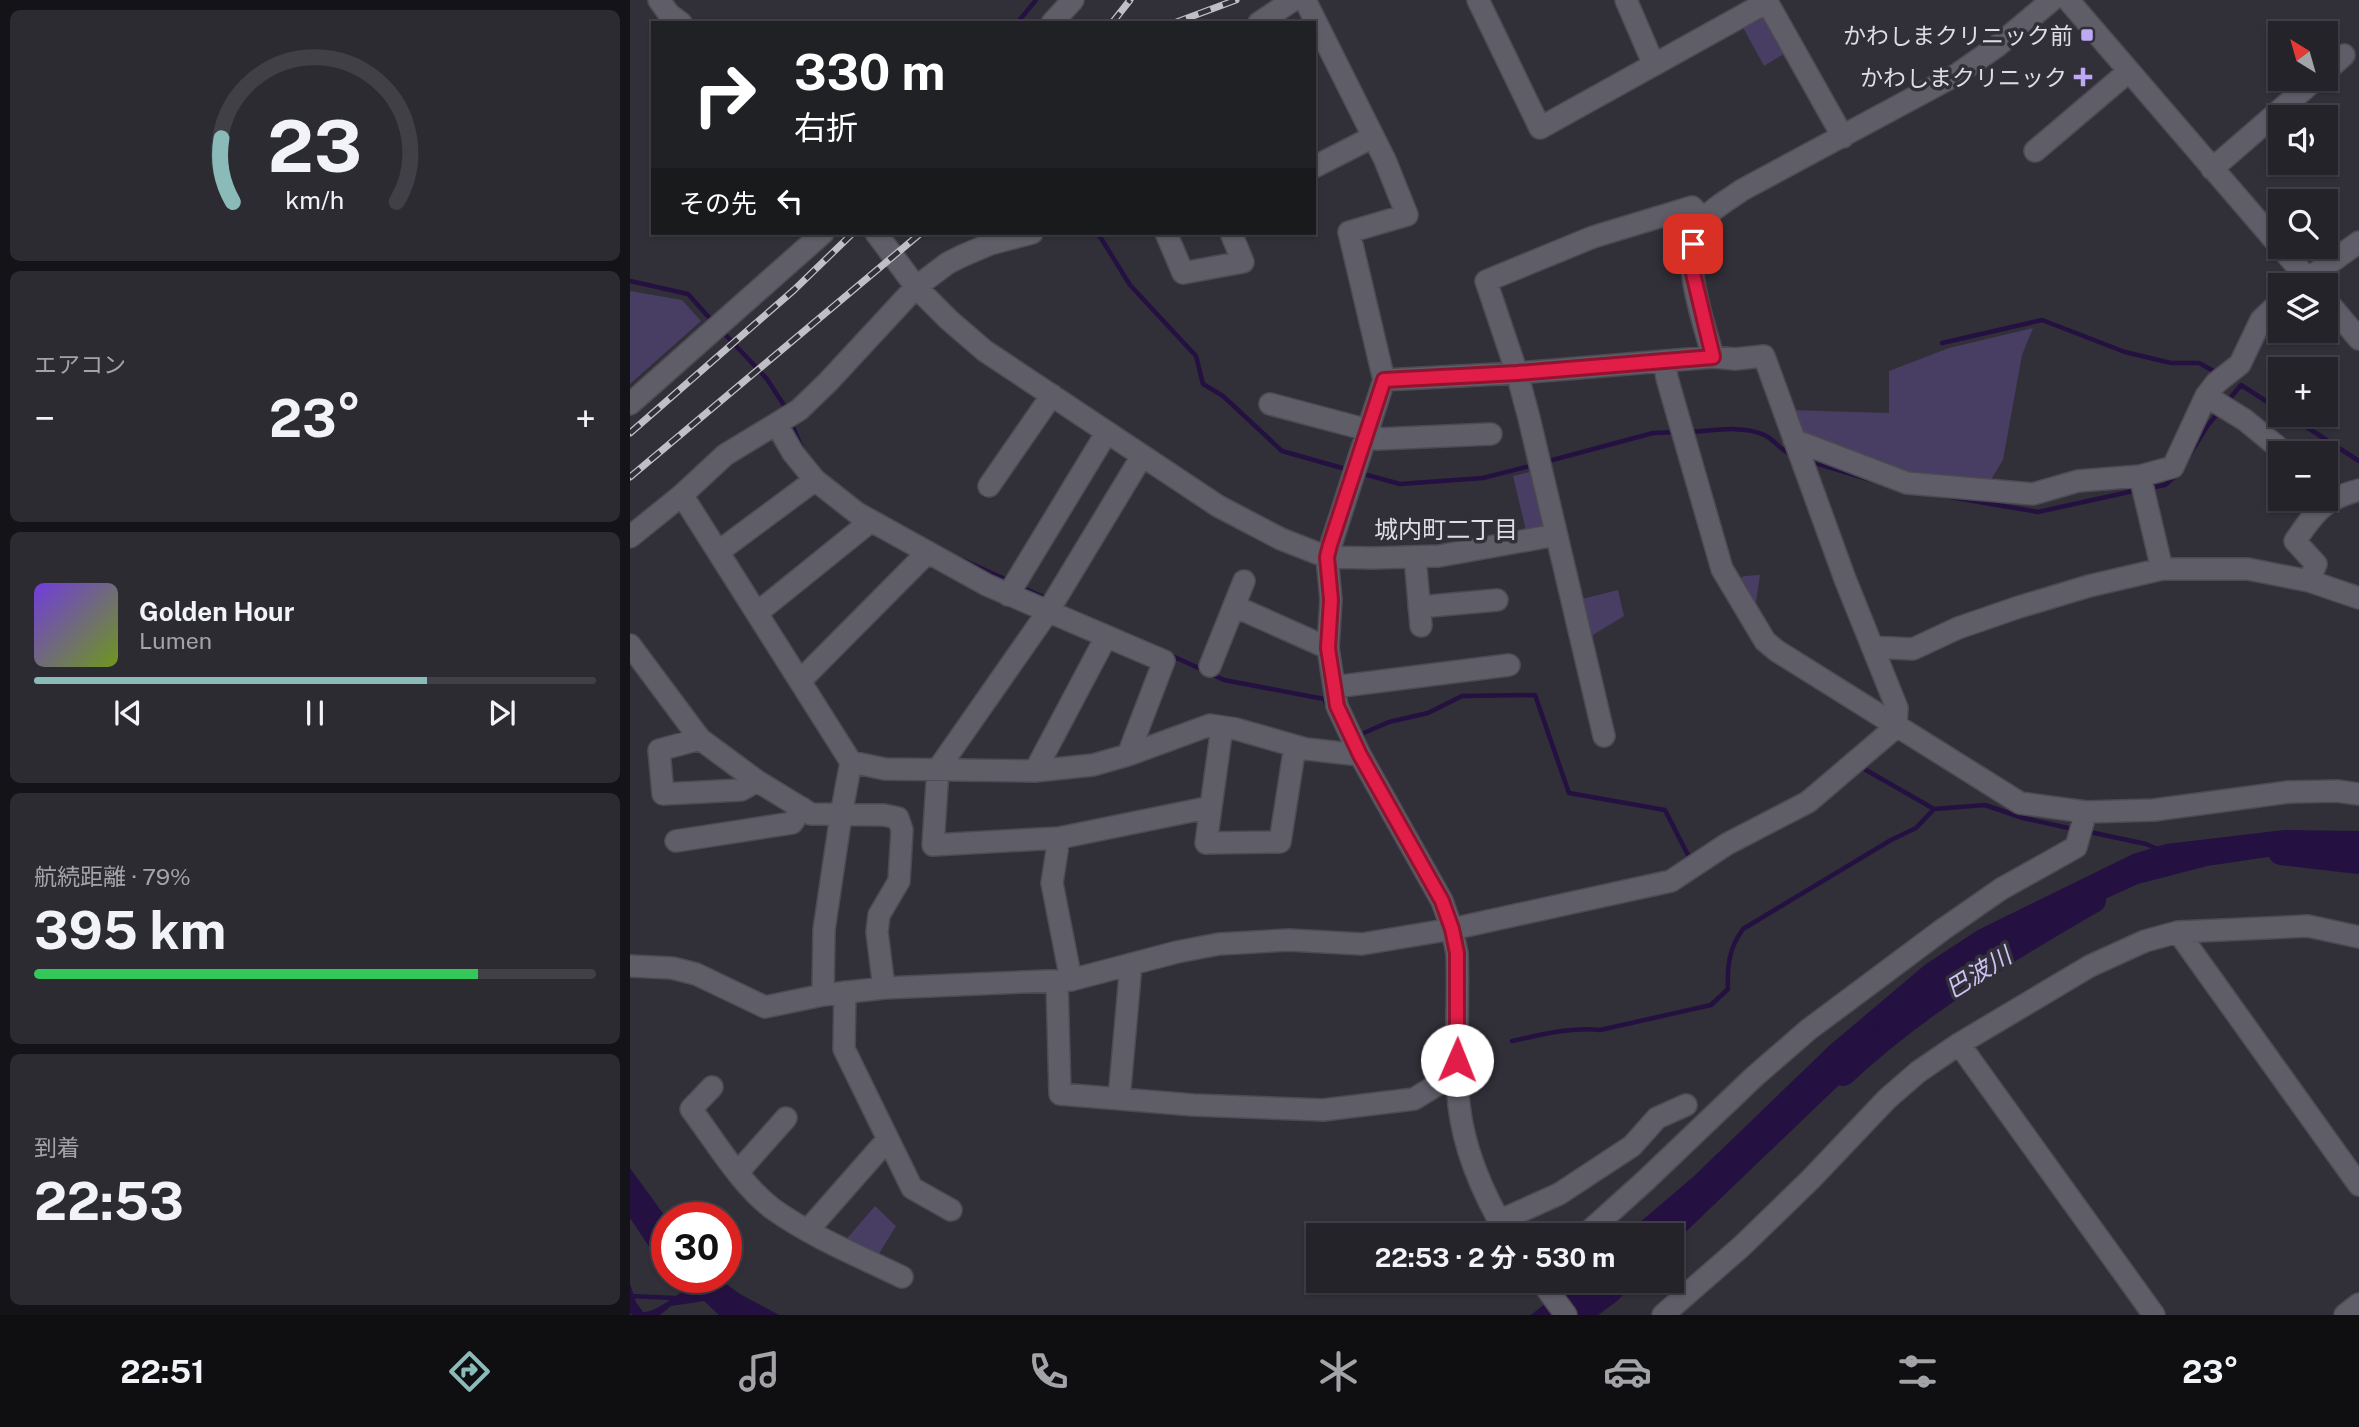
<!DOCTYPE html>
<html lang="ja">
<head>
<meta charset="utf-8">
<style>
	body { margin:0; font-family:"Public Sans","Noto Sans JP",sans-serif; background:#2d2b32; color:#f1f3f6; height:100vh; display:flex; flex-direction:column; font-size:26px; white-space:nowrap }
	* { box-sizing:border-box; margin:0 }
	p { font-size:23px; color:#a3a4a8 }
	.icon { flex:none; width:38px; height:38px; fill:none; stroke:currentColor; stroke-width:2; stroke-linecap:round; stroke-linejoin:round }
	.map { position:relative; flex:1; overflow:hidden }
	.sheet { display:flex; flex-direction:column; gap:10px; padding:10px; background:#141317; width:630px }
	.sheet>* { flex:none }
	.banner { position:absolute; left:21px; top:21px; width:665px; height:214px; border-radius:0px; box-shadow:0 2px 5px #0004,0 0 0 2px #424047; background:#202124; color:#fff; overflow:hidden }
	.needle { width:46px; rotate:323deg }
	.buttons { position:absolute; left:1638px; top:21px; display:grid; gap:14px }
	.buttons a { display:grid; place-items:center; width:70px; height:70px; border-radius:0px; background:#25232a; box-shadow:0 2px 5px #0004,0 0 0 2px #424047; font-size:35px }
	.speed { position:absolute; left:21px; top:1202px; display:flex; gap:14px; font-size:35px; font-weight:700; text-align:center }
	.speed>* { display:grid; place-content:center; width:91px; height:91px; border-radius:50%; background:#25232a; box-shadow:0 2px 5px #0004,0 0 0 2px #424047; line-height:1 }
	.speed .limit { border:10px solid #d22; background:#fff; color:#111 }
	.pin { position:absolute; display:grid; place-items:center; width:60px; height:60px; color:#fff; margin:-30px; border-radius:14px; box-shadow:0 4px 10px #0006 }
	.me { position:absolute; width:77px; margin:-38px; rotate:1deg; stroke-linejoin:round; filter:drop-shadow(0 0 5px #0008) }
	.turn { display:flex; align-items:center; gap:24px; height:147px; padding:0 28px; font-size:32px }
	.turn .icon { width:91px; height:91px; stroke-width:2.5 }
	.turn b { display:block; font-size:49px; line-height:60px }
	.then { display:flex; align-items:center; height:66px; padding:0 28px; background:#0003; gap:14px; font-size:26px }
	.big { font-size:52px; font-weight:700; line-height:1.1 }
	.sheet .tile { flex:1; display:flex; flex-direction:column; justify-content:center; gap:10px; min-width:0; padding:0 24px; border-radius:10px; background:#2d2b32 }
	.sheet .dial { align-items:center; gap:0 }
	.dial svg { height:182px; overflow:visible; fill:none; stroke:#424047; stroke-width:7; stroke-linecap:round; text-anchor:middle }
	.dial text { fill:#f1f3f6; stroke:none }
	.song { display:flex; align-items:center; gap:21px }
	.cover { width:84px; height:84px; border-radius:10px; background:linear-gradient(135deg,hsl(260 70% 55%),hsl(80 70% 35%)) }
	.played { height:7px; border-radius:4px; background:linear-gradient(90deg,#8bbbb9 70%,#424047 70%) }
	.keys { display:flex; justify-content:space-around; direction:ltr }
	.heat { display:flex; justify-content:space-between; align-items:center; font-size:38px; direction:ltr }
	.charge { height:10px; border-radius:5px; background:linear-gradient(90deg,#34c759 79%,#424047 0) }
	.trip { position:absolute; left:676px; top:1223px; width:378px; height:70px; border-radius:0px; background:#25232a; box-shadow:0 2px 5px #0004,0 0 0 2px #424047; font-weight:700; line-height:70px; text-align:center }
	.tabs { display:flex; height:112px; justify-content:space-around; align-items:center; background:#0f0e11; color:#a3a4a8 }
	.tabs .icon { width:49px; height:49px }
	.tabs .active { color:#8bbbb9 }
	.tabs b { font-size:32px; color:#f1f3f6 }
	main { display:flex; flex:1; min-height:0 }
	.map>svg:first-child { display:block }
	.green { fill:#483d62 }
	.water { fill:#241141 }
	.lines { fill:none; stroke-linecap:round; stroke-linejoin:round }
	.stream { stroke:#241141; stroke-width:4.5 }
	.river { stroke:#241141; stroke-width:26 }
	.minor-casing { stroke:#4c4a52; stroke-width:24 }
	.minor { stroke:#5f5d67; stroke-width:21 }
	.rail-casing { stroke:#c1bfc6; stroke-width:7 }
	.rail { stroke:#312f38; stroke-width:4.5; stroke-dasharray:13; stroke-linecap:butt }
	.route-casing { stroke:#92132f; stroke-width:18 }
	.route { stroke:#e11d48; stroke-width:12 }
	.poi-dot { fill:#bea9f4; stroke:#312f38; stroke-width:2.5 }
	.labels { text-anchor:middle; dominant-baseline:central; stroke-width:7; stroke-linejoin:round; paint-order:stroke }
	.poi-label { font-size:23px; fill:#dedde3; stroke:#312f38; text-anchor:end }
	.neighbourhood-label { font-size:24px; fill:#dedde3; stroke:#312f38 }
	.water-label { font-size:24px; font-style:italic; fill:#cec1f3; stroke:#312f38 }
</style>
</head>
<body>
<main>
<section class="sheet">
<div class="tile dial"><svg viewBox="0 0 100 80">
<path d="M14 69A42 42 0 1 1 86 69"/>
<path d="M14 69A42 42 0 0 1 9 41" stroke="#8bbbb9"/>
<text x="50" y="56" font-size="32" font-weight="700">23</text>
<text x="50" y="72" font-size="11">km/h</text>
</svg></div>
<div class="tile"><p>エアコン</p>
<div class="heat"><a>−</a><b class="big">23°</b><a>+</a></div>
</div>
<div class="tile">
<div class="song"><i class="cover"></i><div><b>Golden Hour</b><p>Lumen</p></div></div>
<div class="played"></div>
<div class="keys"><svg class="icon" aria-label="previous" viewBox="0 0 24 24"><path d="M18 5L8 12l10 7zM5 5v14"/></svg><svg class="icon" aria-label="pause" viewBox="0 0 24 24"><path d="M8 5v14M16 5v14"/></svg><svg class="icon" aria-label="next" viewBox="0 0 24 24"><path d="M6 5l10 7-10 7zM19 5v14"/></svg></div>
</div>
<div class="tile"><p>航続距離 · 79%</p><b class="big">395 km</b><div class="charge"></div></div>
<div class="tile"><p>到着</p><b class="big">22:53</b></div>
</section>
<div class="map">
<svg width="1729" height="1315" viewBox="0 0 1729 1315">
	<rect width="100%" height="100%" fill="#312f38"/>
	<path class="green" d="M1134,9l23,43 -23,14 -24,-44z
		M0,291l52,9 19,21 -71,63z
		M1403,328l-11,27 -19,105 -14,23 -79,-6 -113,-42 -7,-25 99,3v-42l60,-23z
		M903,471l15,58 -21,6 -14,-59z
		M1130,575l-4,27 -5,3 -16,-24 9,-5z
		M988,590l6,26 -36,22 -10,-38z
		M245,1206l21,20 -19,31 -34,-14z"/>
	<path class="water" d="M1654,830l75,1v23l-91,3 -61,9 -69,18 -112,51 -69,42 -71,54 -47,54 -168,161v-10l-46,-1 68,-58 137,-132 96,-81 52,-34 155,-76 33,-10z
		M0,1168l37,51v45l-17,-16 -20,-30z
		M51,1278h37l22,16 39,21h-60l-15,-14 -33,5 -11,9h-28l-2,-2v-29l6,18 7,10c17,-1 32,-18 48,-25z
		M943,1281h64l-21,21 -18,13h-67z"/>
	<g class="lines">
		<path class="stream" d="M387,23l19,-23
			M464,233l5,2 31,50 66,71 7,28 20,12 59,55 67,19
			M0,281l58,13 25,28
			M92,331l45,48 20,31
			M1312,343l100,-23 83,32 46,11h28l20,11
			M1597,402l14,-17 39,25
			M1658,415l71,46
			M161,422l10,24
			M1059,432c22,-1 52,-7 73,2 12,4 19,18 32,22
			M1560,454l18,-29 11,-13
			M1179,461l62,19
			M915,462l108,-29 24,-1
			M730,473l40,11 83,-6 51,-13
			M1520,488l15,-3 14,-12
			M1314,496l94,16 100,-22
			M333,560l46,21
			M391,587l27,12
			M540,655l33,15
			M581,674l13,6 100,19 4,8
			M727,736l32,-14 39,-9 34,-17 73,-1 34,98 96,17 24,47 3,-2
			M1229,766l75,43
			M1455,831l61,13 12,5
			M882,1041c29,-6 57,-14 88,-11l111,-25 17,-16c-1,-23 1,-41 15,-60l148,-89 25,-12 18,-19 51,-4 38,13 50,11
			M0,1296l45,2"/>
		<path class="river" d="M1651,852l78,9
			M1213,1073c74,-69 163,-123 250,-173"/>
		<defs>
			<path id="minor" d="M29,0l10,14 12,9
				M675,0l80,160 22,55 -58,17 35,148 -57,177 4,43 -3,48 9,58 23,49 82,146 10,28 5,24c2,50 -3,101 2,152 5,46 25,91 49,131
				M848,0l62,128 227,-126
				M996,0l28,65
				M1136,0l77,137
				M1438,0l245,285
				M422,23l21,-23
				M629,23l34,-23
				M1696,71l18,-16
				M1405,151l93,-79
				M684,167l59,-30
				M1582,169l104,-90
				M246,233l40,54 33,33 36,31 233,155 63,33 46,18 46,1 66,-2 117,-21
				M536,233l17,40 60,-11 -12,-29
				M1669,285l60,-43
				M1696,300l33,39
				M1083,357c-9,-35 -34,-99 -13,-132 9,-15 28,-25 42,-35l214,-115 40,-28 56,-47
				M1034,361l3,17 55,191 43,72 12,10 243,152 66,9 68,-2 135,-18 48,-1 22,3
				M1576,396l39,24 40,33
				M0,404l193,-171
				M640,404l98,26 10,9 113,-5
				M147,425l16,28 22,27 42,33 130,72 177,76 -36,94 82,-30 26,4 70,20 54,6
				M1164,440l113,43 126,11 45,-13 62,-5 33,-9 33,-71 10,-13 24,-19 21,-44 19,-18
				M512,456l-95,157 -109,156 -5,76 126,-7 152,-31
				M1510,476l22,93
				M359,486l63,-91
				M52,495l169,267 34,7 150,2 58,-6 35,-10
				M0,537l52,-42 43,-40 74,-45 29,-28 88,-95 32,-24 14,-7 28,-12 42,-11
				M88,552l97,-72
				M785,557l6,69
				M1679,581l7,-17 -21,-23c20,-29 29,-42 64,-51
				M378,595l99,-163
				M604,606l94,42
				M789,607l78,-7
				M127,613l114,-92
				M0,645l70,94 57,42 54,33 73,1 14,3 4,12 -3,51 -20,34 -2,17 7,56
				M1242,647l41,2 45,-21 61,-21 70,-21 73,-17h86l61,12 50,17
				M580,666l34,-85
				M171,680l126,-127
				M704,687l175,-22
				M592,727l-16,116 74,-1 15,-96
				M974,736l-75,-318 -12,-45 -31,-92 107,-44 99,-30 12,13
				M70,739l-41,11 4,44 78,-4 16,-9
				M405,771l71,-134
				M429,838l-7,45 19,97
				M46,841l116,-18 10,-15
				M1548,932l181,253
				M0,966l42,2 24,6 69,33 58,-12 61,-7 187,-8 106,-28 42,-8 70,-4 73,4 90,-15 219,-48 56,-37 81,-42 88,-75 1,-19 -52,-129 -81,-223 -29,3 -22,-2 -196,16 -133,7
				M427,981l3,113 133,11 130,5 91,-11 26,-16 18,-3
				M215,992l-1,57 44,90 24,49 39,22
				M193,995l1,-65 17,-115 10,-53
				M1329,1044l195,271
				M82,1087l-21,22c24,32 50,76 82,100 39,28 86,47 129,68
				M489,1099l12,-135
				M108,1172l48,-54
				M869,1221l60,-27 73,-48 25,-28 29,-13
				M178,1230l80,-91
				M954,1236l61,-55 110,-105 53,-46 134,-100 59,-41 75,-42 10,-35
				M911,1281l25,34
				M768,1282l4,-1
				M1033,1315l79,-69 69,-67 76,-80 31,-27 41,-28 131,-78 55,-25 33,-9 130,-6 51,11
				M1715,1315l14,-11"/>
		</defs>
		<use href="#minor" class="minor-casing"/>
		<use href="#minor" class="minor"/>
		<defs>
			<path id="rail" d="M482,23l18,-23
				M544,23l62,-23
				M0,433l164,-143 59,-57
				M0,477l291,-244"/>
		</defs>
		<use href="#rail" class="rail-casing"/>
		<use href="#rail" class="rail"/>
	</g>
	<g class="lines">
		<defs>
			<path id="route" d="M827,1060v-107l-5,-24 -10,-28 -82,-146 -23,-49 -9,-58 3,-48 -4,-43 3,-12 54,-165 133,-7 196,-16 -21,-88 1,-25"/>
		</defs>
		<use href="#route" class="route-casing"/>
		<use href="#route" class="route"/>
	</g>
	<g class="poi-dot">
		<rect x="1450" y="28" width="14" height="14" rx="3.5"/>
		<path d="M1449.5 66.5h7v7h7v7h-7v7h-7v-7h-7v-7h7z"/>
	</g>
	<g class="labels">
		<g class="poi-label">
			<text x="1443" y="35">かわしまクリニック前</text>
			<text x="1437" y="77">かわしまクリニック</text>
		</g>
		<g class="neighbourhood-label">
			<text x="816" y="529">城内町二丁目</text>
		</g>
		<g class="water-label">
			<text transform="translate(1348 972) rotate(-32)">巴波川</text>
		</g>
	</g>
</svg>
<div class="buttons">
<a><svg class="needle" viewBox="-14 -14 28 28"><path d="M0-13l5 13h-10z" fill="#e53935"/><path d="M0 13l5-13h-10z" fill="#a3a4a8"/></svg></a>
<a><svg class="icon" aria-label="sound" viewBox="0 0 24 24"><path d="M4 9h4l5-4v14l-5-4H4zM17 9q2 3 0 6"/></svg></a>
<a><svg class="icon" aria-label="search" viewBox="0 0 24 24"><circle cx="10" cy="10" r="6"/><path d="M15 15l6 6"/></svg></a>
<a><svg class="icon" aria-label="layers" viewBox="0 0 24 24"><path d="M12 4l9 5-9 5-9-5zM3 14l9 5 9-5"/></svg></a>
<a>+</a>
<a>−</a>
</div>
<div class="speed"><div class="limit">30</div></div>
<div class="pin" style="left:1063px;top:244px;background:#d93025"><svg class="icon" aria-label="arrive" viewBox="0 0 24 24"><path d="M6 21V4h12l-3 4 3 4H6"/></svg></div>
<svg class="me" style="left:827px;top:1060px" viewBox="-20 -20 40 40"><circle r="19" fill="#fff"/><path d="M0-13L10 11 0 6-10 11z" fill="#e11d48"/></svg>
<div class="trip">22:53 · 2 分 · 530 m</div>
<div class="banner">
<div class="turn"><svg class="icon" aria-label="right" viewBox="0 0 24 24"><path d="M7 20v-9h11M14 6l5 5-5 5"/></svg><div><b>330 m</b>右折</div></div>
<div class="then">その先<svg class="icon" aria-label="left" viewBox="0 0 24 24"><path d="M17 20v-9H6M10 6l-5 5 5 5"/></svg></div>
</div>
</div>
</main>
<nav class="tabs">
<b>22:51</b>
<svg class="icon active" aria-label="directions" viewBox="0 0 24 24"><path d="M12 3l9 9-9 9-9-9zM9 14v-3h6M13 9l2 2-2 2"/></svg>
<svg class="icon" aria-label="music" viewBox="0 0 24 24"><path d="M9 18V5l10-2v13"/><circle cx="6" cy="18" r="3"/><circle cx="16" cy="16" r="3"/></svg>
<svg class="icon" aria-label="phone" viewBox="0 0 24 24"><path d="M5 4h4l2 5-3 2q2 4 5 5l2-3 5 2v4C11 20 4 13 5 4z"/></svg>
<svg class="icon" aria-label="climate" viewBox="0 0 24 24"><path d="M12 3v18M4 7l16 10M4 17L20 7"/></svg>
<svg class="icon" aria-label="car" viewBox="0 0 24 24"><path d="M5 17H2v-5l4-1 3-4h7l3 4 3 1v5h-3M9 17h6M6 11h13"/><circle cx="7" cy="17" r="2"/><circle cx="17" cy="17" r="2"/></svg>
<svg class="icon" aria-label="filters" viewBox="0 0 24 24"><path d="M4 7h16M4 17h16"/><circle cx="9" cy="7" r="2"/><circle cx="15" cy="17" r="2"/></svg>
<b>23°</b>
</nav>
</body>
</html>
